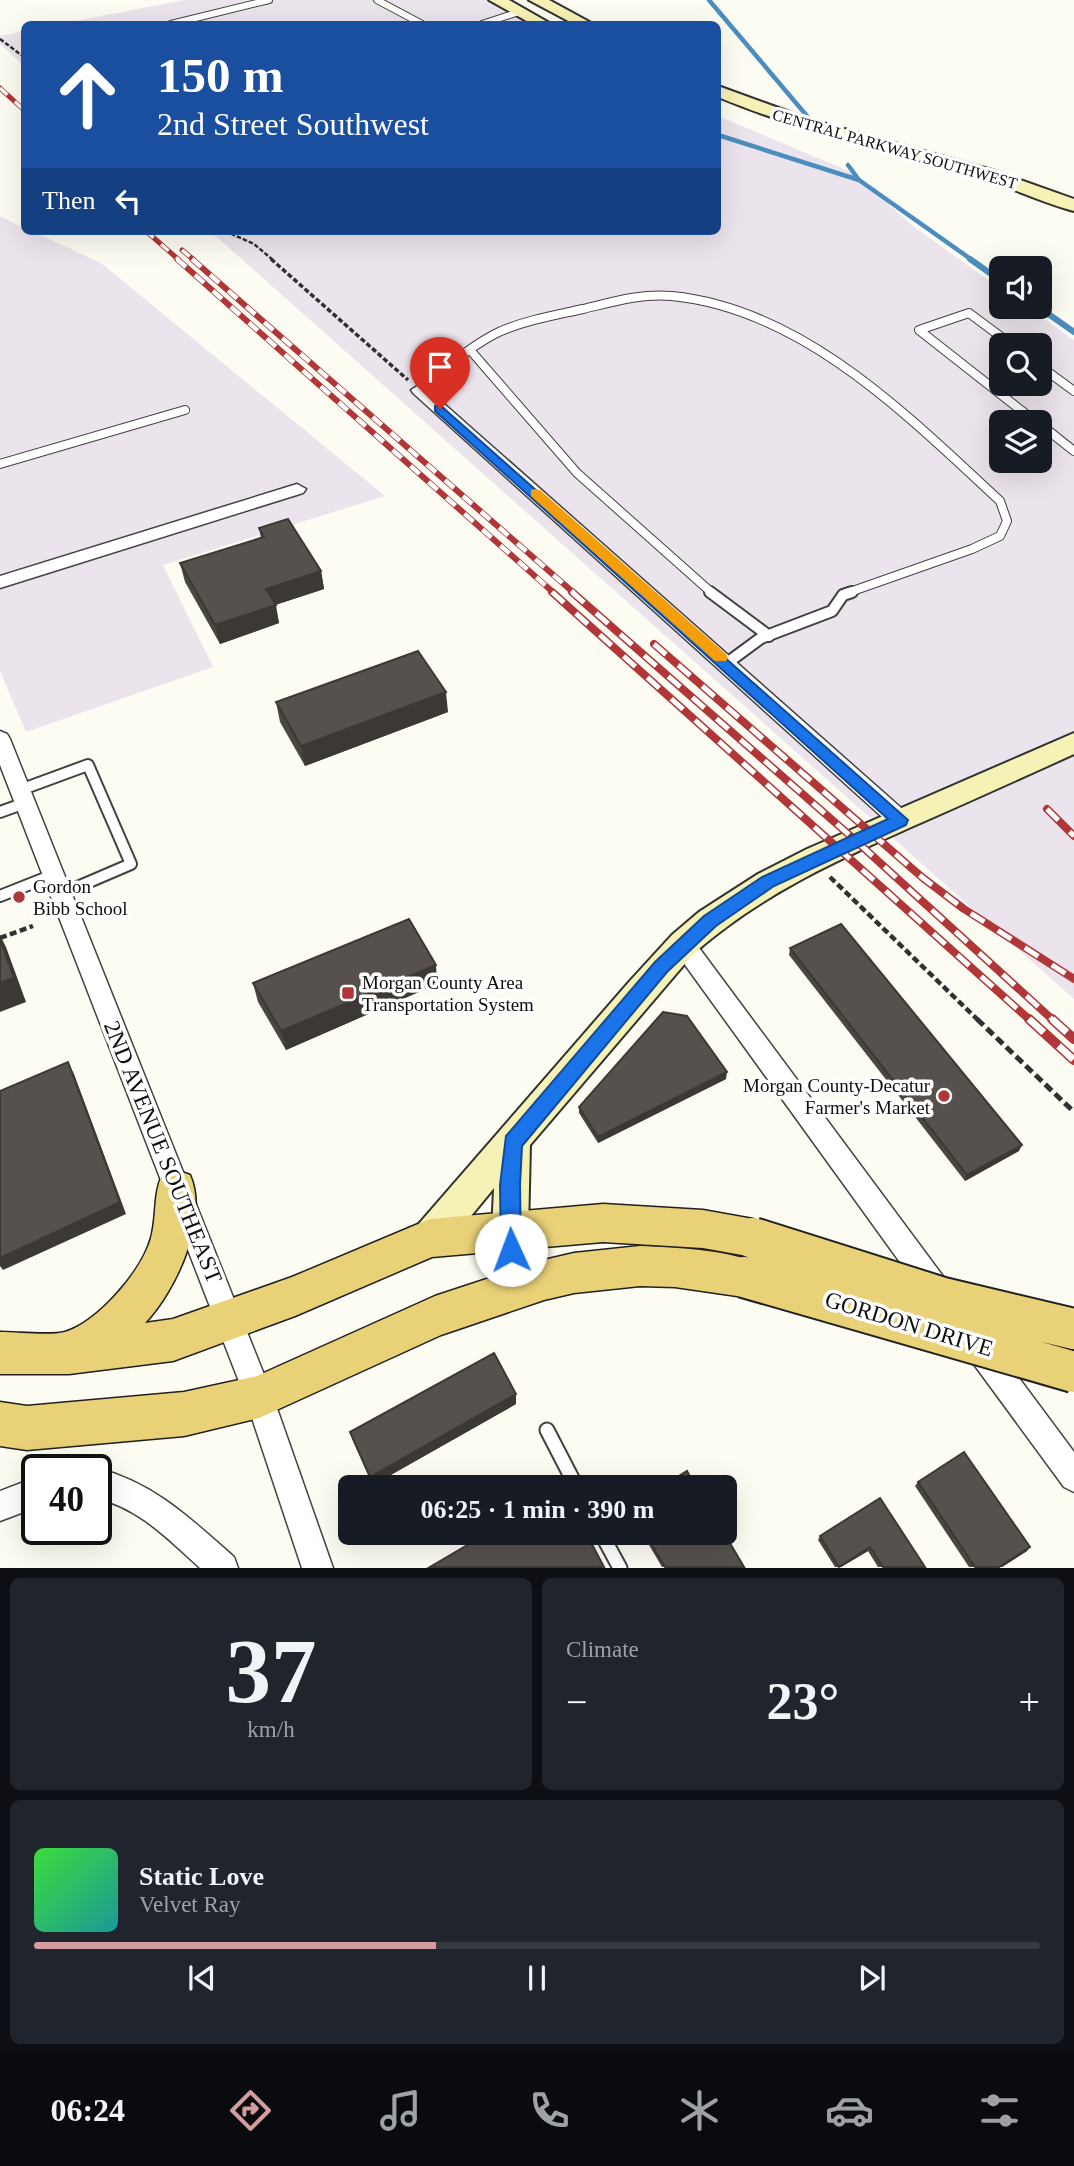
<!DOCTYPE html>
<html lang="en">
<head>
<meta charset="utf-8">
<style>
	body { margin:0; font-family:"Times New Roman",serif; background:#20242c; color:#f1f3f6; height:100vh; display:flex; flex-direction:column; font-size:26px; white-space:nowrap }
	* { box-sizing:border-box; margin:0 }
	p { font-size:23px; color:#9ea1a6 }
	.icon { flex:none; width:38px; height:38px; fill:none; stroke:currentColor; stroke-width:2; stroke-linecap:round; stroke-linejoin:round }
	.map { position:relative; height:1568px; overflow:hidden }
	.sheet { display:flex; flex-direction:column; gap:10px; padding:10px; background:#0d0f14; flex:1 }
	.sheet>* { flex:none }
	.top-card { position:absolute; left:21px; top:21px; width:700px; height:214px; border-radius:10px; box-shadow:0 7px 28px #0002; background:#1a4fa0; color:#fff; overflow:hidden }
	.tools { position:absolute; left:989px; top:256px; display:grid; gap:14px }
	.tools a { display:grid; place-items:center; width:63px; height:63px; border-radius:10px; background:#171b24; box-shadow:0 7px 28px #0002; font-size:35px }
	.speed { position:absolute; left:21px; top:1454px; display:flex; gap:14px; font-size:35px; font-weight:700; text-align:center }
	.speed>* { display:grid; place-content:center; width:91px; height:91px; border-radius:50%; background:#171b24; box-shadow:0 7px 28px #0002; line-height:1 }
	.speed .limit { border:4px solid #111; border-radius:10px; background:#fff; color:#111 }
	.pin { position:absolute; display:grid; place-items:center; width:60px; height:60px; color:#fff; margin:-72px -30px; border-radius:50% 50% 50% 0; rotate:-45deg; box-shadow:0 0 7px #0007 }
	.pin .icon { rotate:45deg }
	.me { position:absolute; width:77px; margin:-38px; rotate:358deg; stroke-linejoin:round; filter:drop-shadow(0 0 5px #0008) }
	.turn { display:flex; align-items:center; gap:24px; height:147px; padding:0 21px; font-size:32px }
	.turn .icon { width:91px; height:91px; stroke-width:2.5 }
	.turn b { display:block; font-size:49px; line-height:60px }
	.then { display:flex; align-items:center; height:66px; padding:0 21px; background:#0003; gap:14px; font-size:26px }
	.big { font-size:52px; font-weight:800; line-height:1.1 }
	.sheet .widget { flex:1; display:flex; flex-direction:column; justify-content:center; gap:10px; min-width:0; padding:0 24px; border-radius:10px; background:#20242c }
	.sheet .dial { align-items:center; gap:0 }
	.dial b { font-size:91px; line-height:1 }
	.song { display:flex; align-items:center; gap:21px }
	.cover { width:84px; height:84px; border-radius:10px; background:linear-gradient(135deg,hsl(120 70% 55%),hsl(180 70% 35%)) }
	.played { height:7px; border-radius:4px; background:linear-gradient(90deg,#d49ea0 40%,#363941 40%) }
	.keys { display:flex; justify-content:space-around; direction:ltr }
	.heat { display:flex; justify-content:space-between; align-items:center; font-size:38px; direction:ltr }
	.sheet .tiles { flex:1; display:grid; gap:10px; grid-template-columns:1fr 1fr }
	.widget:last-child { grid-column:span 2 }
	.trip { position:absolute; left:338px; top:1475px; width:399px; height:70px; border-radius:10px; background:#171b24; box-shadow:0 7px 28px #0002; font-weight:800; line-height:70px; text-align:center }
	.dock { display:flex; height:112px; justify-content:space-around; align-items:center; background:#090b0e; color:#9ea1a6 }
	.dock .icon { width:49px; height:49px }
	.dock .current { color:#d49ea0 }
	.dock b { font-size:32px; color:#f1f3f6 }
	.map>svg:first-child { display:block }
	.industrial { fill:#ece4ec; fill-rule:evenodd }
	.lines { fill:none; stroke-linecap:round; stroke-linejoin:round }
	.stream-far1 { stroke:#4b8dbe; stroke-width:4.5 }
	.stream { stroke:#4b8dbe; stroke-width:6 }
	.lane-far3-casing { stroke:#424242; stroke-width:8 }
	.lane-far2-casing { stroke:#424242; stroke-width:10 }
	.lane-far1-casing { stroke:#424242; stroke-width:14 }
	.lane-casing { stroke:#424242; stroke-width:17 }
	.street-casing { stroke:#424242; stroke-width:3 }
	.secondary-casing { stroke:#313131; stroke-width:4 }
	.primary-casing { stroke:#202020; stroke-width:3 }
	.path-far3 { stroke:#313131; stroke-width:2.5; stroke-dasharray:4.5 2; stroke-linecap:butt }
	.path-far2 { stroke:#313131; stroke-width:3.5; stroke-dasharray:5 2.5; stroke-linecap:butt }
	.path-far1 { stroke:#313131; stroke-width:4.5; stroke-dasharray:7 3.5; stroke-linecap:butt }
	.path { stroke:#313131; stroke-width:5; stroke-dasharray:9 4.5; stroke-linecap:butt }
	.lane-far3 { stroke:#fff; stroke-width:6 }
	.lane-far2 { stroke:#fff; stroke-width:8 }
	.lane-far1 { stroke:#fff; stroke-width:10 }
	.lane { stroke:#fff; stroke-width:13 }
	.street { fill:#fff; fill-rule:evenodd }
	.secondary { fill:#f6f1b5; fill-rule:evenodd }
	.primary { fill:#e9d177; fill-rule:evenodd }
	.rail-far3-casing { stroke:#b03638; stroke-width:5 }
	.rail-far2-casing { stroke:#b03638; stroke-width:6 }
	.rail-far1-casing { stroke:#b03638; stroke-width:8 }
	.rail-casing { stroke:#b03638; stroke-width:10 }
	.rail-far3 { stroke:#fff; stroke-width:3.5; stroke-dasharray:10; stroke-linecap:butt }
	.rail-far2 { stroke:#fff; stroke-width:4.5; stroke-dasharray:12; stroke-linecap:butt }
	.rail-far1 { stroke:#fff; stroke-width:5; stroke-dasharray:16; stroke-linecap:butt }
	.rail { stroke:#fff; stroke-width:7; stroke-dasharray:20; stroke-linecap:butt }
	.primary-bridge-casing { stroke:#202020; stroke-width:44; stroke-linecap:butt }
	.primary-bridge { stroke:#e9d177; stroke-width:40 }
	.wall { fill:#4a4641 }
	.shaded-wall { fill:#3c3935 }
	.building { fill:#56514c; stroke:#3c3935; stroke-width:2 }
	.route { fill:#1a73e8; stroke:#114b97; stroke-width:2 }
	.slow { fill:#f59e0b }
	.poi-dot { fill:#b03638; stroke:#fff; stroke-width:2.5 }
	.labels { text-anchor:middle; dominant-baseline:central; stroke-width:7; stroke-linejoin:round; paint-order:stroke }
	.far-street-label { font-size:16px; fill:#0f0f0f; stroke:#fff }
	.poi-label { font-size:19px; fill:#0f0f0f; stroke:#fff; text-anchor:start }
	.near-street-label { font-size:23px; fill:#0f0f0f; stroke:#fff }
</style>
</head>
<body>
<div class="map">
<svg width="1074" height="1568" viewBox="0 0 1074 1568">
	<rect width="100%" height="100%" fill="#fdfcf2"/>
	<path class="industrial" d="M185,0h300l47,24h-473z
		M24,31v35l-24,-22v-8z
		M718,116l133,56 62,54 88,63v17h25l48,34v659l-864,-768h508zM1001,345h39v38h-39zM1001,422h39v38h-39z
		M0,216l24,12v3h8l69,32 284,233 -222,69 50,102 -187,65 -26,-61z"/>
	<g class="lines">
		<path class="stream-far1" d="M709,0l98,116
			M718,135l141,45
			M848,165l11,15 113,80"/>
		<path class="stream" d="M970,259l31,22
			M1037,306l37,26"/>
		<defs>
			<path id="lane-far3" d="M377,0l45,24
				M171,24l98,-24
				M482,24l37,-12"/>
			<path id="lane-far2" d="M1012,345l-43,-32 -50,17 117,92
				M471,351l106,122 135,120
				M1040,366l34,25
				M419,390c26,-21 52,-45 82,-59 26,-11 55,-16 82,-22 29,-7 59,-16 89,-13 131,13 236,120 328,205l7,20 -7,15 -28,13 -125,44
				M1040,424l34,27
				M0,464l185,-54"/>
			<path id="lane-far1" d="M710,592l59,44
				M727,663l34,-25 71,-27 11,-16 9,-3
				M20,790l68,-25 43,99 -70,30
				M0,812l25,-9
				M0,896l53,-21"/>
			<path id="lane" d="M547,1430l30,58
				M601,1533l19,35"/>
			<path id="street" d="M419,385l6,2 483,427 3,6 -3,6 -8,2 -8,-2 -479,-433 -2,-3z
				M297,484l9,5 -3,4 -303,95v-12z
				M0,731l7,3 3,5 263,658 60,171h-31l-57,-171 -245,-632z
				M683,935l8,2 257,346 4,9 -4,9 -10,4 -10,-4 -253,-350 -3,-7 3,-7z
				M980,1335l10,4 84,113v40l-10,-5 -94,-128 -4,-10 4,-10z
				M96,1468c57,14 95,51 138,89l4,11h-38c-32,-29 -61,-60 -104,-70v-28h-4z
				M37,1477v30l-37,14v-30z"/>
			<path id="secondary" d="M489,0h20l42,24h-19z
				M529,0h20l44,24h-19z
				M718,86l94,34 180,50 82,29v12c-33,-9 -64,-24 -96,-34 -87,-26 -176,-45 -260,-80z
				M1074,733v21c-55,25 -110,50 -165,74 -80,36 -148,67 -215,125l-164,192 -2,85 4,61 -5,13 -13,5 -13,-5c-14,-34 -8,-80 -7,-116l-51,62 -13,5 -13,-5 -5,-12 5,-12 212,-244 43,-47 27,-23 59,-38 49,-25z"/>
			<path id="primary" d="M176,1170l14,5c19,44 -14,115 -45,148l28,-4 119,-42 138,-58 173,-15 100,6 50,9 14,6 6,13 -6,13 -14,6 -50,-9 -100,-6 -171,15 -137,59 -122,45 -104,13h-69v-42c17,0 50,4 65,0 33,-10 77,-61 86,-94 6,-21 2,-43 11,-63z
				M640,1246c38,2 82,3 118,17l6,14 -6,14 -14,6 -69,-10 -35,-1 -66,7 -30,7 -103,35 -182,83 -75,18 -157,14 -27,-4v-44l27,4 157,-14 73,-16 178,-80 109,-36 30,-7z"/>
		</defs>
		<use href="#lane-far3" class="lane-far3-casing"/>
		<use href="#lane-far2" class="lane-far2-casing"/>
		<use href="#lane-far1" class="lane-far1-casing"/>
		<use href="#lane" class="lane-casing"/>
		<use href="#street" class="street-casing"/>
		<use href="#secondary" class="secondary-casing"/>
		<use href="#primary" class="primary-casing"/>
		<path class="path-far3" d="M0,39l24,18
			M225,231l29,13 19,16"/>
		<path class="path-far2" d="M271,259l137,121"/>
		<path class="path-far1" d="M830,877l149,144
			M0,938l33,-12"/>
		<path class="path" d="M977,1019l97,93"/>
		<use href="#lane-far3" class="lane-far3"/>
		<use href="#lane-far2" class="lane-far2"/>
		<use href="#lane-far1" class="lane-far1"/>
		<use href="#lane" class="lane"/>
		<use href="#street" class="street"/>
		<use href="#secondary" class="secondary"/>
		<use href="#primary" class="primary"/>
		<defs>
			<path id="rail-far3" d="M0,88l24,22
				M146,231l33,29
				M182,250l12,10"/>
			<path id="rail-far2" d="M177,259l377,334
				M192,259l382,334"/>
			<path id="rail-far1" d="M552,592l479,429
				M572,592l283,248 199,181
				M654,644l269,234 41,31 110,70
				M1047,809l27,27"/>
			<path id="rail" d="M1029,1019l45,41
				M1052,1019l22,20"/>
		</defs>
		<use href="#rail-far3" class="rail-far3-casing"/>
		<use href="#rail-far2" class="rail-far2-casing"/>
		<use href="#rail-far1" class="rail-far1-casing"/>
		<use href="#rail" class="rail-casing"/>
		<use href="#rail-far3" class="rail-far3"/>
		<use href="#rail-far2" class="rail-far2"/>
		<use href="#rail-far1" class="rail-far1"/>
		<use href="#rail" class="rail"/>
		<defs>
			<path id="primary-bridge" d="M753,1238l190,60 131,31
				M744,1277l330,95"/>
		</defs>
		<use href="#primary-bridge" class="primary-bridge-casing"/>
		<use href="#primary-bridge" class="primary-bridge"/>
	</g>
	<path class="wall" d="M259,528l62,43 3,18 -49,16 4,18 -59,21 -35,-62 -5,-19 81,-25z
		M276,702l172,10 -143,54 -25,-44z
		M790,948l229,203 -54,30 -176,-226z
		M253,983l184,1 -151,66 -28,-48z
		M726,1079l-128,64 -19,-30v-6z
		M516,1404l-143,81 -20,-44 -3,-9z
		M918,1482l109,69 -25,16h-33l-54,-81z
		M880,1498l45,69h-47l-10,-16 -27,16h-6l-17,-27 2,-4z
		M642,1533h82l20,34h-82z"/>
	<path class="shaded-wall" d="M321,571l3,18 -55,18 -3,-18z
		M276,605l3,18 -59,21 -5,-19z
		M446,692l2,20 -143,54 -4,-20z
		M0,935l6,12 20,55 -26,10z
		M436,965l1,19 -151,66 -5,-19z
		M68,1062l6,12 52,140 -123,56 -3,-4v-8z
		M727,1072l-1,7 -128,64v-6z
		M1022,1145l-3,6 -54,30 2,-6z
		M516,1394v10l-143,81 -3,-8z
		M870,1547l-2,4 -27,16h-3z
		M1030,1547l-3,4 -25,16h-3z"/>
	<path class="building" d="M288,519l33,52 -55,18 10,16 -61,20 -35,-62 84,-26 -5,-9z
		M418,651l28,41 -145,54 -25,-44z
		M409,919l27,46 -155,66 -28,-48z
		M841,924l181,221 -55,30 -177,-227z
		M0,939l14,39 -14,5z
		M663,1012l24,4 40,56 -129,65 -19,-30z
		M68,1062l52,140 -120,56v-167z
		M494,1353l22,41 -146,83 -20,-45z
		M964,1452l66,95 -31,20h-24l-57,-85z
		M687,1471l9,17h-36z
		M880,1498l45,69h-42l-13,-20 -31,20 -19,-31z
		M488,1533h98l18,34h-174z
		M645,1533h79l20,34h-79z"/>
	<path class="route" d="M440,405l468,415 -2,5 -132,61 -58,40 -49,46 -145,174 -2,39 1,65 -3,7 -7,3 -7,-3 -3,-7 -1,-65 6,-49 149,-174 49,-46 58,-39 126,-58 -453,-408v-5z"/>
	<path class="slow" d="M535,489l5,1 186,164 2,4 -2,3h-11l-184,-165v-6z"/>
	<g class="poi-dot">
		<circle cx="19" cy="897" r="7"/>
		<rect x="341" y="986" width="14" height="14" rx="3.5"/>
		<circle cx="944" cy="1096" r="7"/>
	</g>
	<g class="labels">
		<g class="far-street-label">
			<text transform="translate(895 149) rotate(16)">CENTRAL PARKWAY SOUTHWEST</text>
		</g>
		<g class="poi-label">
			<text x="33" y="886">Gordon<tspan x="33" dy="22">Bibb School</tspan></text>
			<text x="362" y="982">Morgan County Area<tspan x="362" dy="22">Transportation System</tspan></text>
			<text x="930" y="1085" text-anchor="end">Morgan County-Decatur<tspan x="930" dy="22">Farmer's Market</tspan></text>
		</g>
		<g class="near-street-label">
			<text transform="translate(163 1152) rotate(68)">2ND AVENUE SOUTHEAST</text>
			<text transform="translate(909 1324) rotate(17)">GORDON DRIVE</text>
		</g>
	</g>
</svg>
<div class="tools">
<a><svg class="icon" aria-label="sound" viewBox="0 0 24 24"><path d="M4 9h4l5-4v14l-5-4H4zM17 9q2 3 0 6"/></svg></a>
<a><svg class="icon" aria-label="search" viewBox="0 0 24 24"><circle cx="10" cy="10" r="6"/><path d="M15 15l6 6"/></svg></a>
<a><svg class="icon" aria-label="layers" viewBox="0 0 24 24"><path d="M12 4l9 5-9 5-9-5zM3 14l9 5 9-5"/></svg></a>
</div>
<div class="speed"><div class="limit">40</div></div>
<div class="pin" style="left:440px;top:409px;background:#d93025"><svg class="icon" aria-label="arrive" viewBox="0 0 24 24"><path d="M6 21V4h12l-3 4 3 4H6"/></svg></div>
<svg class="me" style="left:511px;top:1250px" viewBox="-20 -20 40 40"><circle r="19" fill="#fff"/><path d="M0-13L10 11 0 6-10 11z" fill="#1a73e8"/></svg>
<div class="trip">06:25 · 1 min · 390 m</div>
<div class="top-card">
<div class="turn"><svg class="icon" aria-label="ahead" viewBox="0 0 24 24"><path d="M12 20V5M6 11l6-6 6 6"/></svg><div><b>150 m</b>2nd Street Southwest</div></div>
<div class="then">Then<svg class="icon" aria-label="left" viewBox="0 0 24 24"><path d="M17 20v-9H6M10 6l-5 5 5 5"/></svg></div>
</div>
</div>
<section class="sheet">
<div class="tiles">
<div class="widget dial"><b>37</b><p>km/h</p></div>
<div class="widget"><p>Climate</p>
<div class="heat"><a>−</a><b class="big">23°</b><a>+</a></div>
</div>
<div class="widget">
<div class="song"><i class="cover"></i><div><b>Static Love</b><p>Velvet Ray</p></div></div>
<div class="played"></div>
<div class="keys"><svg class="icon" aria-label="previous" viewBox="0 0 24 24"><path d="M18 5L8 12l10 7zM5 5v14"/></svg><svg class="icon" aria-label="pause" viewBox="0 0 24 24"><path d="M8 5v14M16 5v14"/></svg><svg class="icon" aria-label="next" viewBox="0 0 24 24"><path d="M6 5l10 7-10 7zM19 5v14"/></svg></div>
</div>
</div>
</section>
<nav class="dock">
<b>06:24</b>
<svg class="icon current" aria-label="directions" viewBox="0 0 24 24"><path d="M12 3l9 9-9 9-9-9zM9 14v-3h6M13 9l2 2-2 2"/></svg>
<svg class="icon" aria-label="music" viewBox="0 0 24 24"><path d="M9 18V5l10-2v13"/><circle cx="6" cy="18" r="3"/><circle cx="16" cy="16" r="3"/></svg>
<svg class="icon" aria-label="phone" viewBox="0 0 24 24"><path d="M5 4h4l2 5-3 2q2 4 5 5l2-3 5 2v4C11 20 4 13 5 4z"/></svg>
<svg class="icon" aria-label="climate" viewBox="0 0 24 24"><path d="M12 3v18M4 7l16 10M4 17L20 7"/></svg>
<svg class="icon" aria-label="car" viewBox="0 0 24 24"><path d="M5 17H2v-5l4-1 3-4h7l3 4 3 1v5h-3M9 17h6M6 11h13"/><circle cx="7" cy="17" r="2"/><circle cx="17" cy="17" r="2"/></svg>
<svg class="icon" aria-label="filters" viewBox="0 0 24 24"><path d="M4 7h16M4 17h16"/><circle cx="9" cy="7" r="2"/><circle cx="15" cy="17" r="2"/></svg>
</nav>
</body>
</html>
